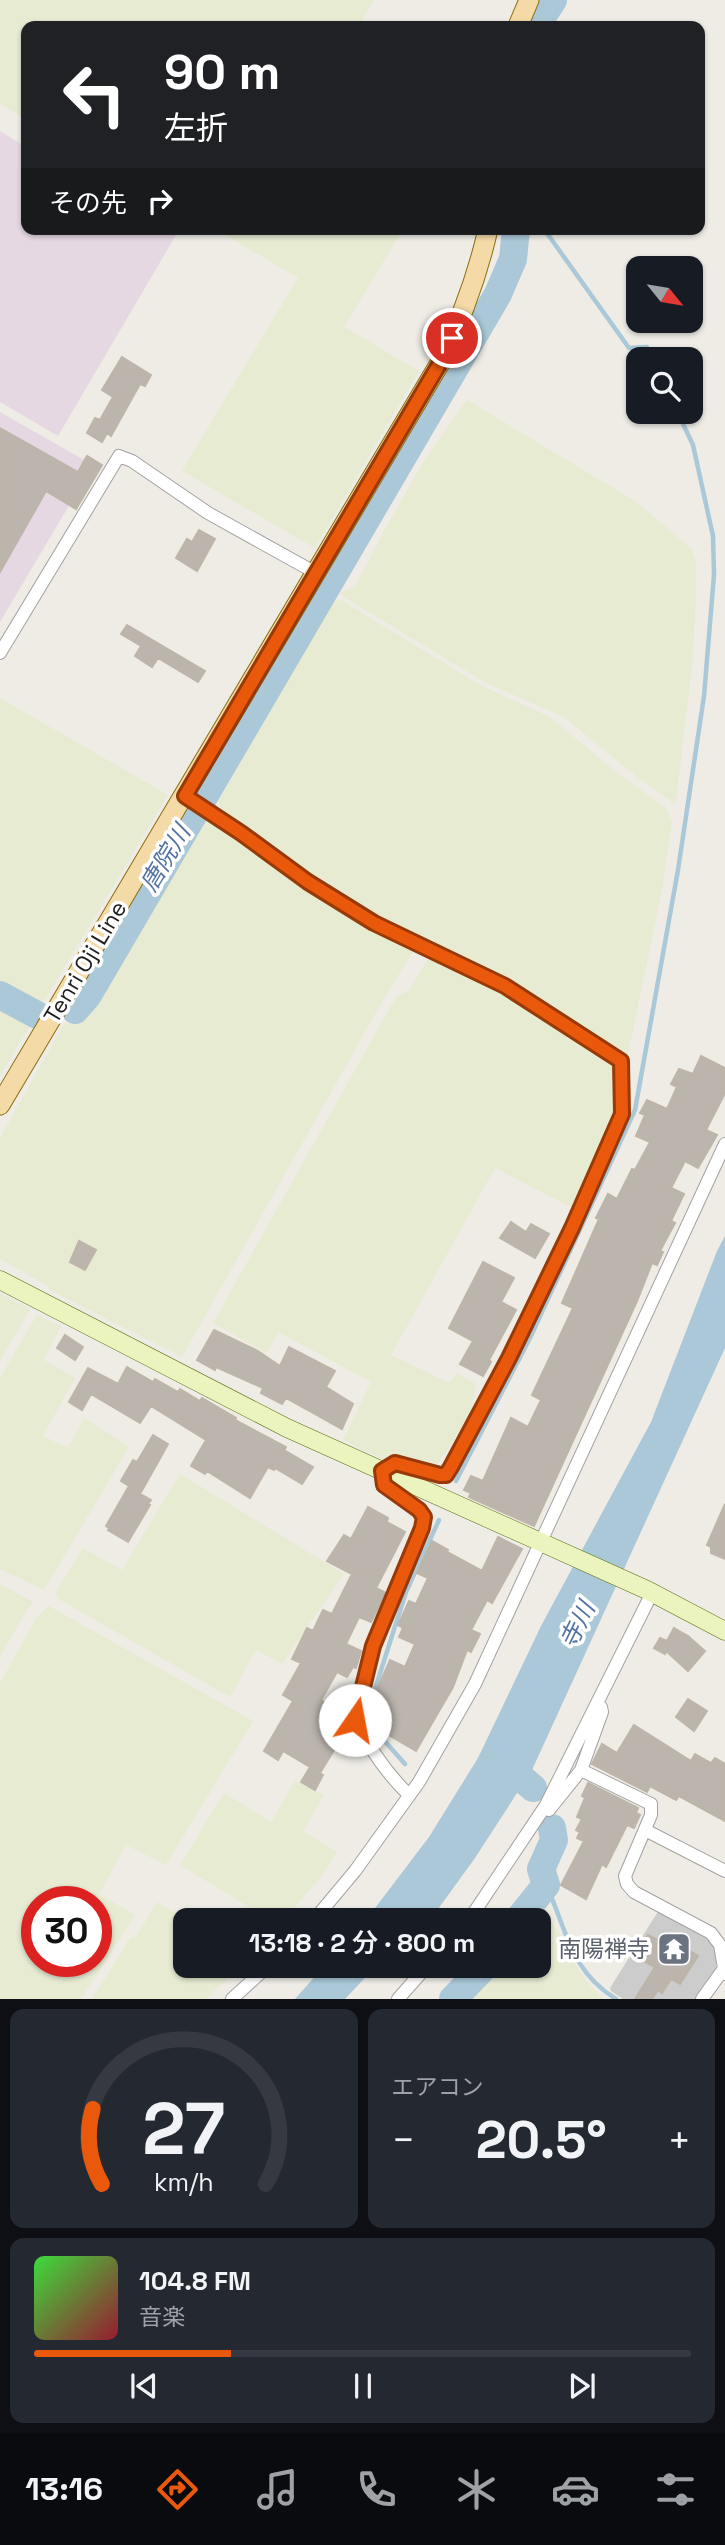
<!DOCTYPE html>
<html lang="ja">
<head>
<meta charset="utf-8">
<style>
	body { margin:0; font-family:"Space Grotesk","Noto Sans JP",sans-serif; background:#242831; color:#f1f3f6; height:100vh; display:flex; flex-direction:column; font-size:26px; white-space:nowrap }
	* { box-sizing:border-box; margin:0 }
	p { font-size:23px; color:#9ea1a6 }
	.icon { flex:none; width:38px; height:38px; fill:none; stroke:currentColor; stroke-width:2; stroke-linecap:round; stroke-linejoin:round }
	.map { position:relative; height:1999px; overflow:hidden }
	.panel { display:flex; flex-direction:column; gap:10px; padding:10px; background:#0d0f14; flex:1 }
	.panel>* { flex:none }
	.hud { position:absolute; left:21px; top:21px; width:684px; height:214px; border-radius:14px; box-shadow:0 2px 5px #0004; background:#202124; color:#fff; overflow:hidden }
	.needle { width:46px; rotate:120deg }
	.buttons { position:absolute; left:626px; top:256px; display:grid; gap:14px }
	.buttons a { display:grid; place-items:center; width:77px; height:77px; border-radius:14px; background:#171b24; box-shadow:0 2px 5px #0004; font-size:35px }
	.speed { position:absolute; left:21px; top:1886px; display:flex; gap:14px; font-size:35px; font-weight:700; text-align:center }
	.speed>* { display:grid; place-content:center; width:91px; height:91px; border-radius:50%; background:#171b24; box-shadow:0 2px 5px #0004; line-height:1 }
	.speed .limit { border:10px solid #d22; background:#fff; color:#111 }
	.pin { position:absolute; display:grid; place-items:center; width:60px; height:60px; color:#fff; margin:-30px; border:4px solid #fff; border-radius:50%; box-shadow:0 2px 7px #0007 }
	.me { position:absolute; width:77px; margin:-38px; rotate:12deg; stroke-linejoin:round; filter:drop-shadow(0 0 5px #0008) }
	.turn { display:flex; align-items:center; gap:24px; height:147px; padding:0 28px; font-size:32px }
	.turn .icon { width:91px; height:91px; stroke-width:2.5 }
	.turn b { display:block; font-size:49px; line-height:60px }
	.then { display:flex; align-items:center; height:66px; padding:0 28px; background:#0003; gap:14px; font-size:26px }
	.big { font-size:52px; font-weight:600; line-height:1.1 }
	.panel .tile { flex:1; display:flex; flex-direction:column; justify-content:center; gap:10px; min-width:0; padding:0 24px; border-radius:14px; background:#242831 }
	.panel .dial { align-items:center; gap:0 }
	.dial svg { height:182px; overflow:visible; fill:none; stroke:#363941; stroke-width:7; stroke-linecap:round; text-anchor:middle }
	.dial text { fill:#f1f3f6; stroke:none }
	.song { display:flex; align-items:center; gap:21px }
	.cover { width:84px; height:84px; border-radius:10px; background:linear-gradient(135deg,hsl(120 70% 55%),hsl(350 70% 35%)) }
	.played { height:7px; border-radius:4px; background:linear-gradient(90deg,#ea580c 30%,#363941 30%) }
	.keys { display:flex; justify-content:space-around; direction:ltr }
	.heat { display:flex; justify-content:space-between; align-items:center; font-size:38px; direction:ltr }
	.panel .tiles { flex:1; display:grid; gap:10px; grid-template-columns:1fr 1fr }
	.tile:last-child { grid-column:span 2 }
	.trip { position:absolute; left:173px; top:1908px; width:378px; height:70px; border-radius:14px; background:#171b24; box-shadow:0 2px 5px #0004; font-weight:600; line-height:70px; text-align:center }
	.menu { display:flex; height:112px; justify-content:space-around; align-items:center; background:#090b0e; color:#9ea1a6 }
	.menu .icon { width:49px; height:49px }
	.menu .active { color:#ea580c }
	.menu b { font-size:32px; color:#f1f3f6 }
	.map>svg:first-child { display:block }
	.industrial { fill:#e6d8e2 }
	.religious { fill:#ccc }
	.farmland { fill:#e6ebd2; fill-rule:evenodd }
	.water { fill:#aac8d7 }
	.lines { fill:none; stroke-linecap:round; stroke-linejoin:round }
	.stream { stroke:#aac8d7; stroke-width:4.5 }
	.river { stroke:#aac8d7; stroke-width:28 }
	.building { fill:#bbb5ae; stroke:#beb5a9; stroke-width:2 }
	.street-casing { stroke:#a2a2a2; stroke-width:14 }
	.secondary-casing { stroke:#576b10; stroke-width:19 }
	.primary-casing { stroke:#8a6e0f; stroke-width:21 }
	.street { stroke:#fff; stroke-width:12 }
	.secondary { stroke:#ebf3be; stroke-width:18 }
	.primary { stroke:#f3daa6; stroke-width:19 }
	.route-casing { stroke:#983908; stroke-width:18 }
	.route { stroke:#ea580c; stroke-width:12 }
	.labels { text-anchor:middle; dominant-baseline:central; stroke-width:7; stroke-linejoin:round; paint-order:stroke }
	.street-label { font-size:23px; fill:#1e1e1e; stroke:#fff }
	.worship-label { font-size:23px; fill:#5b616d; stroke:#fff; text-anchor:end }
	.water-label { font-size:24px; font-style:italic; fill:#5473a4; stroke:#fff }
</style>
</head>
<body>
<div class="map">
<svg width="725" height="1999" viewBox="0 0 725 1999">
	<rect width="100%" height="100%" fill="#eeece5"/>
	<path class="industrial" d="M0,131l26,16v82h140l10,6 -118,201 -58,-34z
		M0,412l93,53 -93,157z"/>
	<path class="religious" d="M659,1910l42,22 11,10 4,14v15l-20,28h-73l-12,-8 -1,-3z"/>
	<path class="farmland" d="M0,0h374l-16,26h-332v93l-26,-15z
		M216,229h187l-59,98 75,44 -104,177 -133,-77 116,-193z
		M467,400l168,101 57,48 4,13v33l-3,61 -17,146 -4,2 -3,-5 -31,-21 -74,-61 -78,-34 -144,-87 -1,-4 14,-5 29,-56 41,-72z
		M339,599l143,87 68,31 66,55 50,36 6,14 -11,73 -33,159 -145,-89 -93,-43 -92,-56 -78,-58 -1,-8 113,-196z
		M0,698l168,97 -127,211 -41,-22z
		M208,818l85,61 88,53 35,15 -33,53 -201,357 -132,-67 -2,-4 -48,-27v-121l63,-112 20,-11 16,-18z
		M430,956l50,25 134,81v50l-41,96 -78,-40 -104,187 58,28 8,-10 19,11 -6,32 -34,50 -44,-12 -10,5 -39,-19 28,-58 -92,-50 -13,21 -53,-30 183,-326 12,-6z
		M0,1007l31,17 -31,52z
		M0,1293l30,16 -30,52z
		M37,1315l24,11 -17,34 31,18 -32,58 25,12 16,-30 45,29 -85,143 -44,-21v-191z
		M180,1474l164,100 -62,90 -26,-14 -26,47 -173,-99 -1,-6 27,-44 39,22z
		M0,1584l33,18 -7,9 -26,46z
		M49,1606l204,115 -87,144 -40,-20 -27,49 36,21 -54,84h-81v-316l37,-66zM37,1902h59v60h-59z
		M295,1781l29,14 -21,36 34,21 -13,21 -40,47h-13l-91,-55 44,-72 47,29z
		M157,1902l32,18h-3v45h56l-36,34h-114l39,-62h5z
		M543,1903l23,47 21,32 16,17h-132l32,-34h36v-45h-7z"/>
	<path class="water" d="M725,1236v112l-193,422 -57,88 -42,58 -8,4h-59l63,-83 49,-79 63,-132 110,-204 66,-171z
		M325,1965h52l-32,34h-50z"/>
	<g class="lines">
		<path class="stream" d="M544,229l85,119 18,-1 6,12
			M456,1481l74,-143 105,-228 43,-240 26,-174 10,-121 -1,-39 -20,-91 -16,-34
			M405,1764l-32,-36 -5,-17 38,-119 33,-72
			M546,1885c21,44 23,85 70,114"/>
		<path class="river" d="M536,26l17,-26
			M0,995l37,20
			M75,1010l13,-15 410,-701 15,-35 3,-30
			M504,1763l29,25
			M518,1920l28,-35 -5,-16 13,-29 -2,-12
			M453,1999l33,-34"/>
	</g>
	<path class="building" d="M122,357l29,18 -6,11 -5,-2 -29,52 -4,-3 -5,9 -15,-9 8,-15 5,2 13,-23 -11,-7z
		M0,428l78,44 9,-16 15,9 -26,44 -30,-18 -46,81z
		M199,530l16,9 -18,32 -21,-13 11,-19 5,3z
		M127,625l78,46 -7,11 -40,-24 -6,9 -17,-11 6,-10 -20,-12z
		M701,1056l24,12v25l-19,37 11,5 -19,33 -13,-7 -14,27 13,6 -13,27 4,2 -15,28 3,1 -6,13 -5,-2 -15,38 -103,225 -65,-29 2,-4 -7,-3 7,-14 12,5 28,-63 17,9 13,-27 -9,-5 41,-87 -11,-5 37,-84 -3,-1 12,-24 9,5 15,-30 3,1 15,-28 -14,-6 9,-21 -5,-2 7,-13 20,9 10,-22 -6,-3 8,-15 14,5z
		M511,1222l15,10 5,-8 18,10 -14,24 -35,-20z
		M79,1241l17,9 -11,20 -15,-8z
		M483,1262l31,16 -13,24 15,8 -27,50 2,2 -8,14 -23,-12 13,-23 -24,-13z
		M214,1330l44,21 22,15 9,-19 46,24 -9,16 27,17 -11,25 -56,-31 -4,6 -21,-11 2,-5 -47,-21 -1,3 -18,-10z
		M65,1335l18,12 -8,13 -18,-12z
		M127,1367l26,15 2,-3 23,13 2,-3 20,12 2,-3 34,20 -1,2 51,27 -2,3 29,17 -11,17 -27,-16 -1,2 -6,-3 -18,31 -43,-27 -2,3 -14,-8 15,-26 -55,-34 -11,17 -49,-29 -9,16 -13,-8 19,-34 30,16z
		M153,1435l15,9 -28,50 11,6 -3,4 2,1 -22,37 -20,-12 1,-2 -3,-2 23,-40 -8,-5 12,-21 4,2z
		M725,1504v55l-14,-6v-6l-4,-2z
		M368,1507l20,11 -1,4 18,10 -29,56 10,5 -15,29 -12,-5 -13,27 15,7 -5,17 -3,-1 -6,10 -10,-5 -16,28 24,15 -15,26 7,4 -17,28 3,2 -8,15 -14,-8 9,-15 -27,-16 -5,9 -14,-9 29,-50 -10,-6 18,-32 -9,-4 15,-31 6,3 10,-21 9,4 20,-40 -25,-13 17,-26 7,4z
		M498,1537l24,12 -30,54 -5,-3 -16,30 9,4 -9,18 -4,-2 -14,37 -37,64 -31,-18 2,-3 -7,-3 2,-4 -3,-2 10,-19 -15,-6 16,-36 15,7 10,-23 -16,-7 4,-9 -5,-3 11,-24 7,3 12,-26 -11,-5 15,-32 16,9 -1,2 35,19z
		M674,1628l14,8 17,15 -17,20 -22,-20 -1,3 -11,-6 6,-10 7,3z
		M688,1699l19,12 -13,20 -18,-14z
		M634,1725l57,36 4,-7 16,9 4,-5 10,6v57l-46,-25 -3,4 -26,-14 -3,6 -55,-28 10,-20 15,9z
		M588,1783l50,25 -2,5 4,2 -6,13 -7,-3 -21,42 -4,-3 -16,35 -25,-14 23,-44 -7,-3 3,-6 -4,-2 6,-11 -5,-2 8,-19 -3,-2z
		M648,1935l21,11 4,-6 25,16 -18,28 -9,-5 -9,14 -4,-3 -6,9h-17l20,-32 -21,-11z"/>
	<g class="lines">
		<defs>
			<path id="street" d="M0,653l119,-197 13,5 76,52 108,60
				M185,796l56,37 67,49 66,41 131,63 116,75 1,53 -50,114 -63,130 -58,109 -5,7 -6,1 -45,-12 -13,8 3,14 34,25 5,7 -2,11 -49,118 -18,74c14,27 32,54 54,75
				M581,1770l70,34v11l-26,61 2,8 7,8 77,41 9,12 5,29
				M549,1810l32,-40 21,-58 -1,-5
				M645,1830l80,41
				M314,1920l41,-49 64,-89 56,-98 250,-540
				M469,1920l77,-115 106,-212
				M232,1999l37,-34
				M398,1999l30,-34
				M702,1999l23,-32"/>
			<path id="secondary" d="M0,1280l287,148 360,162 78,41"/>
			<path id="primary" d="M518,26l11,-26
				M0,1105l440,-742c22,-45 37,-85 48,-134"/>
		</defs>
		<use href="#street" class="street-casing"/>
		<use href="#secondary" class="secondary-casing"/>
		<use href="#primary" class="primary-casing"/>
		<use href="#street" class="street"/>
		<use href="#secondary" class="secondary"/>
		<use href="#primary" class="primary"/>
	</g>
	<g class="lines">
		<defs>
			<path id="route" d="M355,1720l18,-74 49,-118 2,-11 -5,-7 -35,-25 -2,-14 13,-8 45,12h6l5,-8 58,-109 63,-130 50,-114 -1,-53 -116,-75 -131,-63 -66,-41 -67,-49 -56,-37 255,-433 12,-25"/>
		</defs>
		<use href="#route" class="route-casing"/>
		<use href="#route" class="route"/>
	</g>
	<defs>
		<symbol id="temple-square" viewBox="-11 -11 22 22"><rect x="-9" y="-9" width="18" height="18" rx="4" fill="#6b7280" stroke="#fff"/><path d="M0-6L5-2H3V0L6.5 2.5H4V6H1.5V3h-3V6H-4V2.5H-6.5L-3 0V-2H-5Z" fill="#fff"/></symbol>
	</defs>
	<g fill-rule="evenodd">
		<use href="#temple-square" x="655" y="1930" width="38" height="38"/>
	</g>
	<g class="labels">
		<g class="street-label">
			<text transform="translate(85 962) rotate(-59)">Tenri Oji Line</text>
		</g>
		<g class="worship-label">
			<text x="650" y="1949">南陽禅寺</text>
		</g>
		<g class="water-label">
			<text transform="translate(165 858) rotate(-59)">唐院川</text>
			<text transform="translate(577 1625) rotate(-64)">寺川</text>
		</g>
	</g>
</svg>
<div class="buttons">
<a><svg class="needle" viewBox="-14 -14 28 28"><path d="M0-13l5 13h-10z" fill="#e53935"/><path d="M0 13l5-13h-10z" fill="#9ea1a6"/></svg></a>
<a><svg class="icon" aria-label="search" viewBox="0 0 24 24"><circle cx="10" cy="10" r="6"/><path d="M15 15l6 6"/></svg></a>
</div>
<div class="speed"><div class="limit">30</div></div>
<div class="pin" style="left:452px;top:338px;background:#d93025"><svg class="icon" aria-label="arrive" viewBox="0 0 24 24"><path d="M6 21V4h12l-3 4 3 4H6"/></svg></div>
<svg class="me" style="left:355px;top:1720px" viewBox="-20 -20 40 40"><circle r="19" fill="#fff"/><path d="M0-13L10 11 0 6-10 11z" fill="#ea580c"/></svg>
<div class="trip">13:18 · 2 分 · 800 m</div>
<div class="hud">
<div class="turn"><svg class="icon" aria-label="left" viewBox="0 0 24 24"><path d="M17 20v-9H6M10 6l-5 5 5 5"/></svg><div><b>90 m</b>左折</div></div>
<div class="then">その先<svg class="icon" aria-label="right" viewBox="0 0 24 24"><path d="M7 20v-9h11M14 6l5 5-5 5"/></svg></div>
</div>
</div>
<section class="panel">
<div class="tiles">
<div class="tile dial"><svg viewBox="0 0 100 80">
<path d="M14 69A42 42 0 1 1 86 69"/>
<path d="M14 69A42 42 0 0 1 10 36" stroke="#ea580c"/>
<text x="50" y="56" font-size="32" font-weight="700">27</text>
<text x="50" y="72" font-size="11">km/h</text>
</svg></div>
<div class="tile"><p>エアコン</p>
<div class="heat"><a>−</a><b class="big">20.5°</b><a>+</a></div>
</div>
<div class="tile">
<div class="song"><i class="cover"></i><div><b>104.8 FM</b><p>音楽</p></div></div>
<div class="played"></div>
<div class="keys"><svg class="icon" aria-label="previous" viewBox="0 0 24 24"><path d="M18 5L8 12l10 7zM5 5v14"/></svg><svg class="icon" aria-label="pause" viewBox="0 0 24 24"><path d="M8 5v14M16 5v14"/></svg><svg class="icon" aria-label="next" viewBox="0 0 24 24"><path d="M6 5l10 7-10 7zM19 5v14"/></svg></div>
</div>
</div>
</section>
<nav class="menu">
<b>13:16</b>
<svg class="icon active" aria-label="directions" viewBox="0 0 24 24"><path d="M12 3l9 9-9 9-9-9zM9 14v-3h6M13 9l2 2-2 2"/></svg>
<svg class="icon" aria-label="music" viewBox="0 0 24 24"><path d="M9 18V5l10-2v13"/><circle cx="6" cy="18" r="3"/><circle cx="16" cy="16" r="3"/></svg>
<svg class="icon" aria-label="phone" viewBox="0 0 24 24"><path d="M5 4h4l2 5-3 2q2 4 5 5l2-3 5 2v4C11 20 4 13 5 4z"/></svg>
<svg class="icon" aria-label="climate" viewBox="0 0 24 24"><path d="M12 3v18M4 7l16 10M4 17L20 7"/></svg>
<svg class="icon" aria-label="car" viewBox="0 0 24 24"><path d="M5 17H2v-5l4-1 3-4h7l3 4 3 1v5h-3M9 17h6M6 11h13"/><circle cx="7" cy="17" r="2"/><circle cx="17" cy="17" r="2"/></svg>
<svg class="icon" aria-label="filters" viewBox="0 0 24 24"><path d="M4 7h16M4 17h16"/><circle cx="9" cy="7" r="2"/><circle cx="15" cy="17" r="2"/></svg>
</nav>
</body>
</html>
